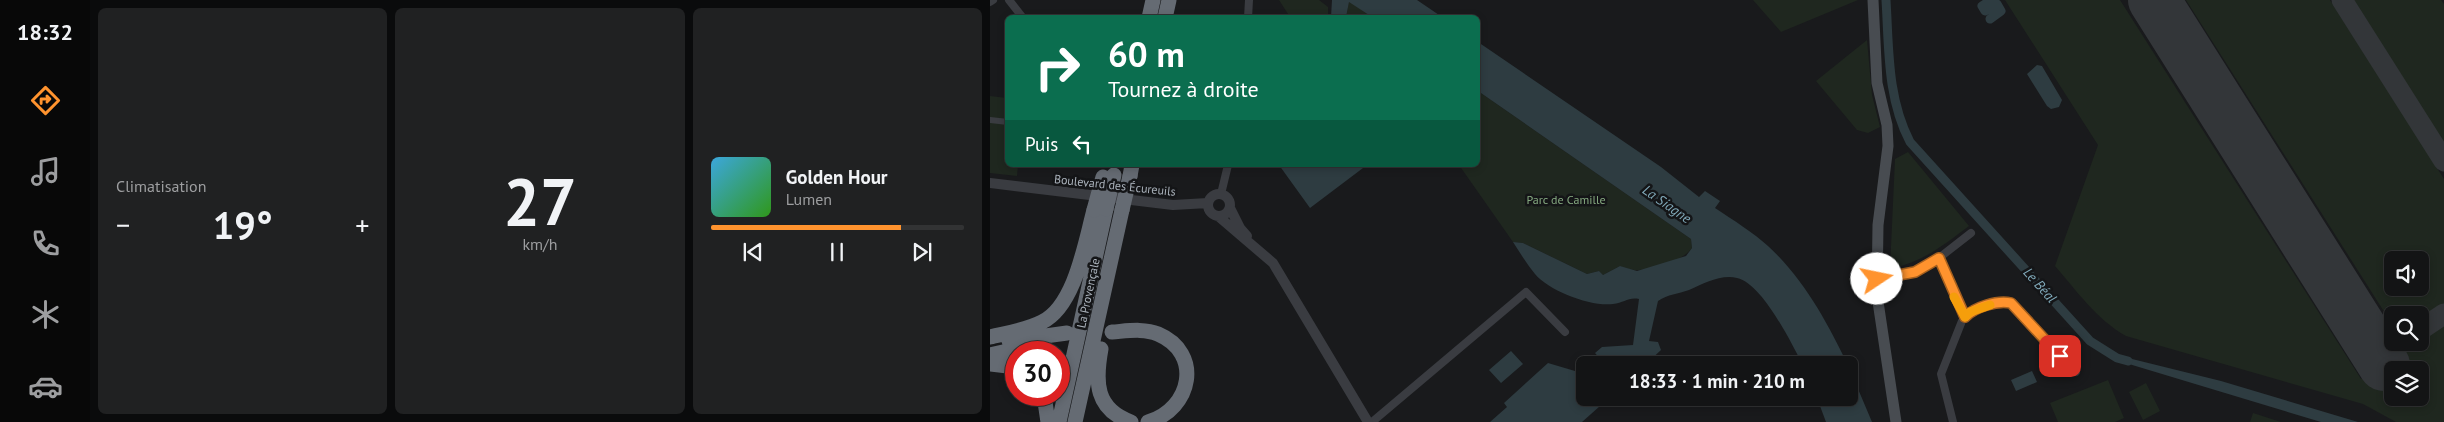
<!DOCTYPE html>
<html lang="fr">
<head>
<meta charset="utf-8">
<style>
	body { margin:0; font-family:"PT Sans",sans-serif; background:#202122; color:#f1f3f6; height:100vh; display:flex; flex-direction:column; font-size:19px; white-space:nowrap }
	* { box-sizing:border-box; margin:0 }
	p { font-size:16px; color:#9d9ea0 }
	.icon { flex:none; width:28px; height:28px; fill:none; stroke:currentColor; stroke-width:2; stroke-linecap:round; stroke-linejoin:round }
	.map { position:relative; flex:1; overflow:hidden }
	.panel { display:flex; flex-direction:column; gap:8px; padding:8px; background:#0a0b0c; width:900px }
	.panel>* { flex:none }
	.hud { position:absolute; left:15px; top:15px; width:475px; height:152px; border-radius:8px; box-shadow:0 2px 8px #0003,0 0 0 1px #323334; background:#0b6e4f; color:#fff; overflow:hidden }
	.buttons { position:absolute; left:1394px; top:251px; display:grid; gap:10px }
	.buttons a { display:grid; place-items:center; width:45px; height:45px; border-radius:8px; background:#131415; box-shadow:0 2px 8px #0003,0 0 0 1px #323334; font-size:25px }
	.speed { position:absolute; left:15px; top:341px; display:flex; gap:10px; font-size:25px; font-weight:700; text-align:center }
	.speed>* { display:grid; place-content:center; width:65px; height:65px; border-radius:50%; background:#131415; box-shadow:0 2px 8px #0003,0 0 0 1px #323334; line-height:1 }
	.speed .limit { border:8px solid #d22; background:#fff; color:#111 }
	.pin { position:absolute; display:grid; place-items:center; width:42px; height:42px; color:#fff; margin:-21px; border-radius:10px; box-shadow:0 2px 8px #0006 }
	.me { position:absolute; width:55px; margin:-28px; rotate:79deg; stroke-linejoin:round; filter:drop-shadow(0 0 4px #0008) }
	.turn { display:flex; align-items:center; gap:18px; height:105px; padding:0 20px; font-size:22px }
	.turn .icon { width:65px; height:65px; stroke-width:2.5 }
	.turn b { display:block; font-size:35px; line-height:42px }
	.then { display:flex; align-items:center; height:48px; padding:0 20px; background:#0003; gap:10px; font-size:19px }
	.big { font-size:38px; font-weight:700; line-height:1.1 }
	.panel .widget { flex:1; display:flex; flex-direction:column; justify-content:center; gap:8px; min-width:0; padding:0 18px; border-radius:8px; background:#202122 }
	.panel .dial { align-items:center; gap:0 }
	.dial b { font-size:65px; line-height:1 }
	.song { display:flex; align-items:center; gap:15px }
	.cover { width:60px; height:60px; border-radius:8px; background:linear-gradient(135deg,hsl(200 70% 55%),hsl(110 70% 35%)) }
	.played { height:5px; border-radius:2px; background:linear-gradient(90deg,#ff932e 75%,#323334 75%) }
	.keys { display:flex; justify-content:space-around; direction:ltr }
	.heat { display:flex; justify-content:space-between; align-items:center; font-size:28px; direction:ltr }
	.panel .tiles { flex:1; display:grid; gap:8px; grid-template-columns:repeat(3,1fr) }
	.trip { position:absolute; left:586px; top:356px; width:282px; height:50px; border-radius:8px; background:#131415; box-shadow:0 2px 8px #0003,0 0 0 1px #323334; font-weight:700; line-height:50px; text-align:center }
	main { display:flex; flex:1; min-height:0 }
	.tab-bar { display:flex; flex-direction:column; width:90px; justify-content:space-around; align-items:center; background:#080808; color:#9d9ea0 }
	.tab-bar .icon { width:35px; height:35px }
	.tab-bar .current { color:#ff932e }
	.tab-bar b { font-size:22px; color:#f1f3f6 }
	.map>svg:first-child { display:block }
	.green { fill:#1f271f; fill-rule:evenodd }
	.water { fill:#2e3c41 }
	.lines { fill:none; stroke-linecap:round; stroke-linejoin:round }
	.canal { stroke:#2e3c41; stroke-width:9 }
	.taxiway { stroke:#333639; stroke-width:21 }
	.runway { stroke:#333639; stroke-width:52 }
	.pedestrian { stroke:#3a3c41; stroke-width:6 }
	.minor { stroke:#3a3c41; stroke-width:8 }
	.tertiary { stroke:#3a3c41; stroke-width:10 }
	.secondary { stroke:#484c51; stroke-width:11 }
	.motorway { stroke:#656b73; stroke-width:15 }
	.motorway-bridge { stroke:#656b73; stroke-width:15 }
	.route-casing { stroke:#a6601e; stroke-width:12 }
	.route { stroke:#ff932e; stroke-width:9 }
	.slow { stroke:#f59e0b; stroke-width:9 }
	.labels { text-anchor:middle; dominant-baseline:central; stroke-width:5; stroke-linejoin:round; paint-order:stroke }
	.street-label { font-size:12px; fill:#abb3bc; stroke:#141517 }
	.park-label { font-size:12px; fill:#85a980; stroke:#141517 }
	.water-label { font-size:14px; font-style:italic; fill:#80a9b9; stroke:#141517 }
</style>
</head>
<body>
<main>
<nav class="tab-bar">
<b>18:32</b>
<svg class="icon current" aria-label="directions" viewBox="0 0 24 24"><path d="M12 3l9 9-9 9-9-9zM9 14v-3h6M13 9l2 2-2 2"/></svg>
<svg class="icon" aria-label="music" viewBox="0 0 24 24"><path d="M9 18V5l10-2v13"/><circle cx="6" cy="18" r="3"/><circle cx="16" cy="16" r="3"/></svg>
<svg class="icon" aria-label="phone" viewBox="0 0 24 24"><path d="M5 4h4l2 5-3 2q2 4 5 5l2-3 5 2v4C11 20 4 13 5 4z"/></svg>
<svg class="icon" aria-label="climate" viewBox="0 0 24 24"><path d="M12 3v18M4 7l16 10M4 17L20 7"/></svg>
<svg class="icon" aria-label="car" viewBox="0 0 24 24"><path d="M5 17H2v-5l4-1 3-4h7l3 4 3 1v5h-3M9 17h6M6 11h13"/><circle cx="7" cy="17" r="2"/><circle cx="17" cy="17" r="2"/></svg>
</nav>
<section class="panel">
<div class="tiles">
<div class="widget"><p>Climatisation</p>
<div class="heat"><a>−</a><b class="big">19°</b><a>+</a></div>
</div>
<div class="widget dial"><b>27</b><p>km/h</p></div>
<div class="widget">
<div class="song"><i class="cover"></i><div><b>Golden Hour</b><p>Lumen</p></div></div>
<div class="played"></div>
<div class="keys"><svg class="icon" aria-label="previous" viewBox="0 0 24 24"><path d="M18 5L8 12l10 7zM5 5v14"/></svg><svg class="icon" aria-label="pause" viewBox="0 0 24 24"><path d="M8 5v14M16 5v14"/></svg><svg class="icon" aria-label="next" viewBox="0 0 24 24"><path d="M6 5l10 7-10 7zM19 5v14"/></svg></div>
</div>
</div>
</section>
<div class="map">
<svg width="1454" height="422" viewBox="0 0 1454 422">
	<rect width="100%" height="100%" fill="#191a1c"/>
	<path class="green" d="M289,0h40l9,7v9l-38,1z
		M763,0h105l-77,32z
		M1015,0h115l241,379 83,-53v96h-48l-33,-18 -237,-68c-30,-17 -49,-45 -71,-70l43,-121zM1402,370h28v28h-28z
		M1196,0h144l114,179v125l-24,14v-3l-28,1 -9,-6zM1402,260h28v28h-28z
		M1364,0h87l3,4v139z
		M359,1l23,16 -26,1z
		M877,40l5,55 8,32 -12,6 -11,-3 -41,-49z
		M488,91l213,148 1,9c-11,14 -36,20 -53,22 -6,1 -13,-2 -19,-4l-17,9 -4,-4 -12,3 -64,-31 -10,-1 -54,-77h19z
		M0,96l17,2 1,67h10l-1,11 -27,-3z
		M918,152l61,74c-28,21 -45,35 -79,43l5,-110z
		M1118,380l16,38 -9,4h-57l-8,-19z
		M1156,383l14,28 -17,9 -14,-28z
		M1263,413l28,9h-31z"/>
	<path class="water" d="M342,0h85l25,17h-70l-23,-15 -3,15h-15z
		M488,42l183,125 38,30 6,-6 15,10 -5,7c18,12 39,25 53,38 36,33 59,76 80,119h-45c-12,-22 -40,-81 -66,-87 -16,-4 -34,6 -48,12 -11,4 -21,4 -31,11l-9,40 9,1 3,8 -16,15h-47l4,-4 -7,-8 7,-6 31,-2 6,-46c-11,-2 -15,4 -26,5 -22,3 -64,-13 -78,-30 -8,-10 -15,-21 -22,-32l10,1 64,31 12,-3 4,4 17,-9 17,5 49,-15 6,-8 -1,-9 -213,-148z
		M1047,65l5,1 20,34 -3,7 -8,2 -4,-3 -20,-32z
		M289,165h88l-57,43z
		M521,351l12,13 -22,19 -12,-13z
		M1130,356l101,25 137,41h-37l-202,-61 -2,-3z
		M558,363l37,11v24h24l-27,24h-92l17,-15 -3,-4z
		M860,370l22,52h-46l-9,-24h33z
		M1042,371l5,11 -21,9 -5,-11z"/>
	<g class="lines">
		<path class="canal" d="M896,0c3,48 1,98 24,142l180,199 27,17 11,3
			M1000,19l11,-8 -4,-7 -12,7 -3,-5 9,-6"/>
		<path class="taxiway" d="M1352,0l102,161
			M1361,313l20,19 21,6
			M1430,330l24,-16"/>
		<path class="runway" d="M1164,0l230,365"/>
		<path class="pedestrian" d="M0,120l18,2"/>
		<path class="minor" d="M19,0l14,18
			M0,2l3,-2
			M258,18l1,-18
			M231,194l7,-29
			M949,258l26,59
			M887,279l38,-7 24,-14 32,-25
			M382,422l154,-130 39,40
			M963,422l-12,-48 21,-53 9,-9 32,-11 8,2 65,69"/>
		<path class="tertiary" d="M0,183l183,22 35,-2
			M218 205a11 11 0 1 1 22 0a11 11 0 1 1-22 0Z
			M240,208l10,20 7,8
			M228,216l55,47 95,159"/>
		<path class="secondary" d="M883,0l4,83 10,42 1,21 -10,79 -1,70 19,127"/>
		<path class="motorway" d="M159,18l4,-18
			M175,18l4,-18
			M140,176l2,-11
			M122,332c15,-1 32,-4 46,2 45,19 34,75 -10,88
			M0,337c17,-4 36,-7 52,-15 33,-16 43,-79 52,-112
			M19,341l58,-8
			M111,349c-6,33 -6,60 30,73
			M0,355l35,-8
			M0,364l26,3
			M54,395l4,27
			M69,422l47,-213
			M85,422l47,-212"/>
		<path class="motorway-bridge" d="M116,209l8,-34
			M104,210l9,-33
			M132,210l8,-34"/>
	</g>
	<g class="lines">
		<defs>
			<path id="route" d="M887,279l38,-7 24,-14 26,59c10,-10 32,-17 46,-14l49,53"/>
		</defs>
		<use href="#route" class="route-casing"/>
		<use href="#route" class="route"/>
		<path class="slow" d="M964,297l11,20 5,-5 20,-7"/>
	</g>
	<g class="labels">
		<g class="street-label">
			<text transform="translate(125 185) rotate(6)">Boulevard des Écureuils</text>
			<text transform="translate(98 293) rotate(-78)">La Provençale</text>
		</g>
		<g class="park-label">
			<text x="576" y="199">Parc de Camille</text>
		</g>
		<g class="water-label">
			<text transform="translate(677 204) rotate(35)">La Siagne</text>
			<text transform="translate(1050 285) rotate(48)">Le Béal</text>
		</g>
	</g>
</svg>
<div class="buttons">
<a><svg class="icon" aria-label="sound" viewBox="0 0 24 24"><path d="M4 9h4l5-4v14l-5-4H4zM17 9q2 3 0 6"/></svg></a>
<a><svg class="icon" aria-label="search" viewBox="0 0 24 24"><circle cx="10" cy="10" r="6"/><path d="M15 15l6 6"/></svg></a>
<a><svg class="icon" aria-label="layers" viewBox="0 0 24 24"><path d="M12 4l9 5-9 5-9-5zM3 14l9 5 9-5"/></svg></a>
</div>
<div class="speed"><div class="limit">30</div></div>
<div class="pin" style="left:1070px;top:356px;background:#d93025"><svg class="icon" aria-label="arrive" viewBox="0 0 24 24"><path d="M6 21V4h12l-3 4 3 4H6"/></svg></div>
<svg class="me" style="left:887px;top:279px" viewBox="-20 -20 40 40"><circle r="19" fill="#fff"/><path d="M0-13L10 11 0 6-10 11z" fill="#ff932e"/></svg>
<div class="trip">18:33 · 1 min · 210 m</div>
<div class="hud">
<div class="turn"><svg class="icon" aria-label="right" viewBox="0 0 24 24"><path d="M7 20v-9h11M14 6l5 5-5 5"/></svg><div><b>60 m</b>Tournez à droite</div></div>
<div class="then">Puis<svg class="icon" aria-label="left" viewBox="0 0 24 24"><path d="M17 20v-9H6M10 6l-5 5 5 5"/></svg></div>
</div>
</div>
</main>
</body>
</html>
